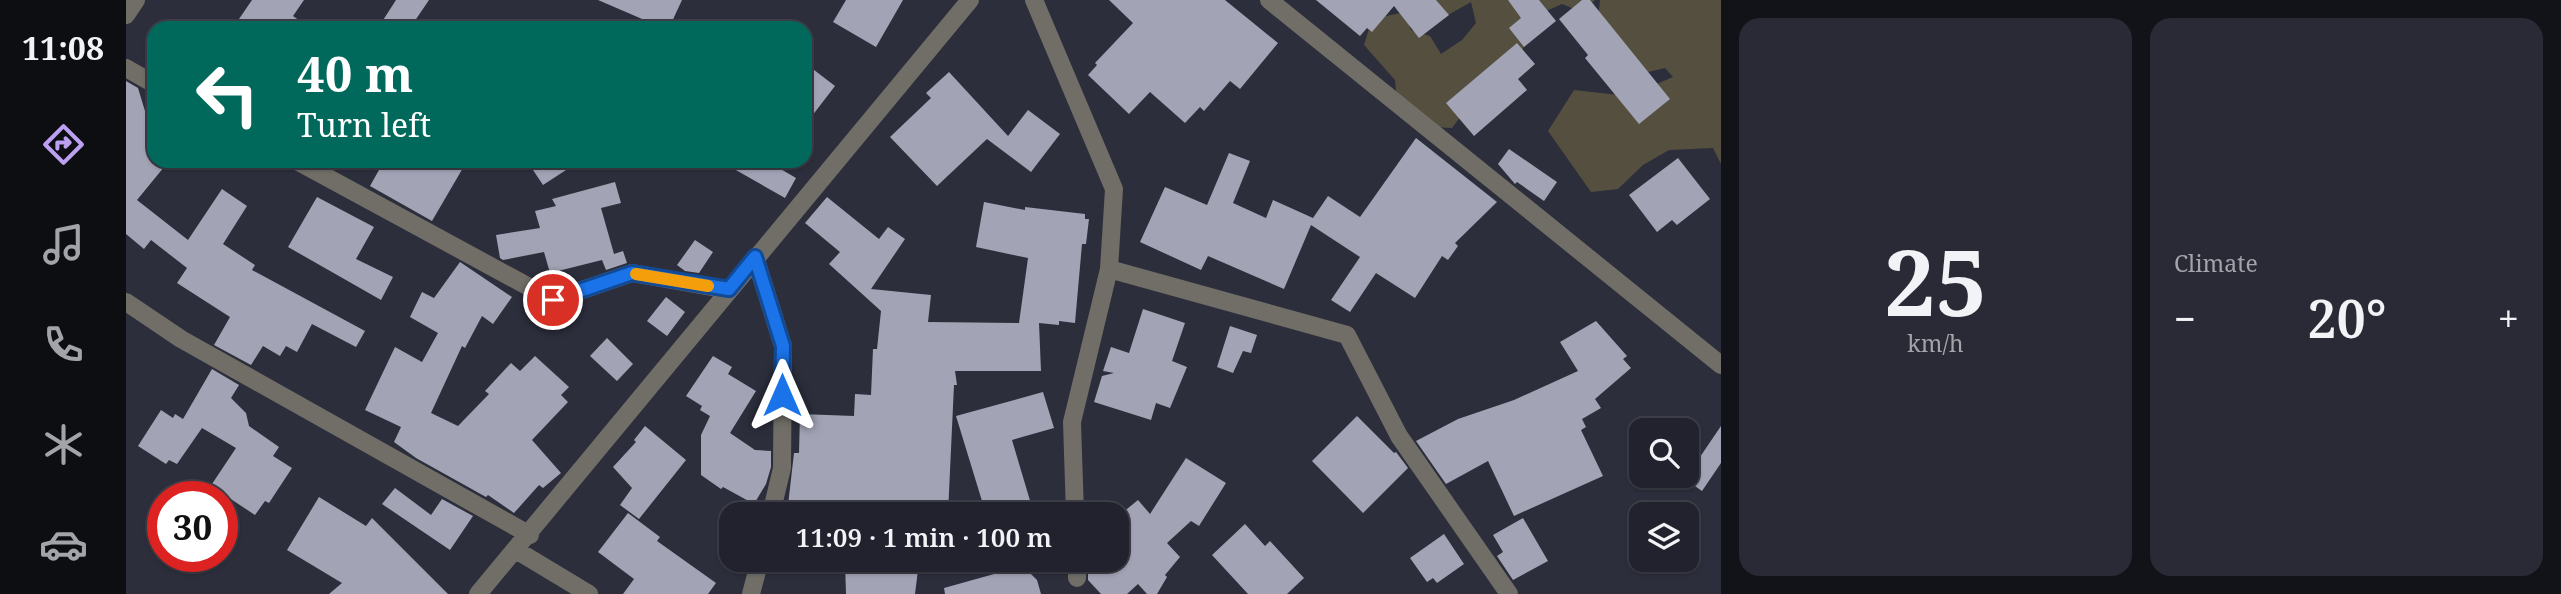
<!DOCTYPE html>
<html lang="en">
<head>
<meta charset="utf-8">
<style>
	body { margin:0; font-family:"Noto Serif",serif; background:#292a35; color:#f1f3f6; height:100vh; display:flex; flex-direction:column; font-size:26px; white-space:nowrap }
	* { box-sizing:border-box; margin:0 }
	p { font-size:23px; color:#a2a4aa }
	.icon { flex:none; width:38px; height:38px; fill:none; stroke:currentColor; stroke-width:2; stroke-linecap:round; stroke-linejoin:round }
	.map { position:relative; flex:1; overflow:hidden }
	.details { display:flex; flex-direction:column; gap:18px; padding:18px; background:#121319; width:840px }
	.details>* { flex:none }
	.hud { position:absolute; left:21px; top:21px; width:665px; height:147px; border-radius:21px; box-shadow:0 2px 5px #0004,0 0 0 2px #3e3f49; background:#00695c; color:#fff; overflow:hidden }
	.controls { position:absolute; left:1503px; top:418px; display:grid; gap:14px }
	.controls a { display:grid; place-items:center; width:70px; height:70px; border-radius:14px; background:#21222d; box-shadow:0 2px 5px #0004,0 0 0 2px #3e3f49; font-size:35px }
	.speed { position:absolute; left:21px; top:481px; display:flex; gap:14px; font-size:35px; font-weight:700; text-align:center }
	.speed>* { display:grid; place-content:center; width:91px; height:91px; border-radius:50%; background:#21222d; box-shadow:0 2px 5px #0004,0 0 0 2px #3e3f49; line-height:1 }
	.speed .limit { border:10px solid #d22; background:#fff; color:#111 }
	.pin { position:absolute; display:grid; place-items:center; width:60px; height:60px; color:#fff; margin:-30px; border:4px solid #fff; border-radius:50%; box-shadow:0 2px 7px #0007 }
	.me { position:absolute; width:77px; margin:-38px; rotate:0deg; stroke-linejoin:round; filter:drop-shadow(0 0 5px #0008) }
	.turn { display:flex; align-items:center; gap:24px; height:147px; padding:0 35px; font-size:32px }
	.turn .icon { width:91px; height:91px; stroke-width:2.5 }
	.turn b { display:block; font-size:49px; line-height:60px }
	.big { font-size:52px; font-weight:600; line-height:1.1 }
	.details .tile { flex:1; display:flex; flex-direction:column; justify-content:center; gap:10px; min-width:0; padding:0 24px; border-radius:21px; background:#292a35 }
	.details .dial { align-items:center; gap:0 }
	.dial b { font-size:91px; line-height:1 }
	.heat { display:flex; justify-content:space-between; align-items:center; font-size:38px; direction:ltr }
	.details .tiles { flex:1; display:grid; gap:18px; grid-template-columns:repeat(2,1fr) }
	.trip { position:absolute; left:593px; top:502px; width:410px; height:70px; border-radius:21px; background:#21222d; box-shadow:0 2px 5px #0004,0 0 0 2px #3e3f49; font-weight:600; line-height:70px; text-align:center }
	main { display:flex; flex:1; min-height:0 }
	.tab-bar { display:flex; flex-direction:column; width:126px; justify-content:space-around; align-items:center; background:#0d0e12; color:#a2a4aa }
	.tab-bar .icon { width:49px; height:49px }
	.tab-bar .current { color:#bca0f2 }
	.tab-bar b { font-size:32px; color:#f1f3f6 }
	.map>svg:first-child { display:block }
	.green { fill:#544f3f }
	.building { fill:#a2a4b5 }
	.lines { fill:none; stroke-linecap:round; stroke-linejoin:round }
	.minor { stroke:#706e67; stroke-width:18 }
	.route-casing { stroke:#114b97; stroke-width:18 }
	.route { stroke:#1a73e8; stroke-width:12 }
	.slow { stroke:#f59e0b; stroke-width:12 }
</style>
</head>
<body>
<main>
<nav class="tab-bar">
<b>11:08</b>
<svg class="icon current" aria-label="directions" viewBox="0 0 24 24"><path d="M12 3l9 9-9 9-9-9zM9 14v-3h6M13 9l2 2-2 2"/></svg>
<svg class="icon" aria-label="music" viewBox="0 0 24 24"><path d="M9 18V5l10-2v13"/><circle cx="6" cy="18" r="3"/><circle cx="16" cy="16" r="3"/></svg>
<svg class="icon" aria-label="phone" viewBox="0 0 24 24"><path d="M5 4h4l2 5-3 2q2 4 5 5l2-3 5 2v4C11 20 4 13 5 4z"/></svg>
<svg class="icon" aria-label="climate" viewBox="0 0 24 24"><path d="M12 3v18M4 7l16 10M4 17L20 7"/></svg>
<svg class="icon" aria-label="car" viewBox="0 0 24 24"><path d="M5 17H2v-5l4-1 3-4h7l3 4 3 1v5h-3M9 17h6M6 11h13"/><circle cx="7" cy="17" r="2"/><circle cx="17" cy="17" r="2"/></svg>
</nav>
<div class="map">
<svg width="1595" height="594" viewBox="0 0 1595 594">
	<rect width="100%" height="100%" fill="#2c2e3c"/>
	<path class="green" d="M1297,0h172l-13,12 -20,-8 -25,11 -17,41 -36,29 -32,43 -37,-2 -17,-14 -3,-32 -31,-35 8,-26 33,-7 6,18 19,6 11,18 21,-14 14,-17 -5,-21 -30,17z
		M1474,0h121v164l-8,-16 -44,2 -26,15 -25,24 -27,3 -43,-61 26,-41 54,6 45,-19 -8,-9 -29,7 -39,-47z"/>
	<path class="building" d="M126,0h52l-11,16 17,12h-58l-13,-9z
		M270,0h33l-19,28h-32z
		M472,0h84l-13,28h-6z
		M720,0h57l-27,47 -43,-25z
		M983,0h116l53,43 -38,46 -10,-8 -26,30 -4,-4 -15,16 -35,-31 -21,22 -41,-39 9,-10 -2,-2 38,-40z
		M1190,0h120l13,15 -30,23 -25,-32 -22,26 -5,-4 -7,8z
		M1382,0h31l17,21 -32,26 -15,-19 12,-10z
		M1456,0h8l80,99 -31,25 -54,-66 3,-3 -29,-36z
		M1391,43l18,21 -17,15 9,11 -53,46 -28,-33z
		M679,63l30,23 -30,39z
		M823,72l59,64 20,-26 32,24 -29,38 -44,-33 -50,47 -47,-49 41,-39 -5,-5z
		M0,81l12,7 7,23 9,3v47h15l-32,39 51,40 34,-51 25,17 -24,38 32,21 -3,5 113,61 -9,16 -44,-23 -15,28 -11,-6 -6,10 -17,-10 -12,19 -37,-20 16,-28 -53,-34 10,-15 -36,-28 -7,9 -18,-15z
		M1290,138l81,64 -42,41 3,3 -10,14 -6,-4 -27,42 -39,-25 -26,39 -19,-12 29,-43 -49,-32 -27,64 -76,-33 -7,14 -61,-28 25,-55 42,18 22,-52 21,8 -17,42 33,15 7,-18 40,18 15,-22 32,21z
		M1383,149l48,33 -13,19 -27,-19 -2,2 -17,-20z
		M1552,158l32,41 -33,26 -5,-5 -15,12 -28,-37z
		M258,161h83l-35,60 -62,-35z
		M401,161h53l-37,24z
		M594,161h47l29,17 -11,20z
		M489,182l6,21 -20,5 13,46 9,-3 4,12 -21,7 -4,-10 -52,13 -6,-21 -41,8 -3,-2 -4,-23 44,-7 -5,-17 21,-5 -4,-7z
		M191,197l57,30 -18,32 37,18 -12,23 -93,-53z
		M701,197l52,42 9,-12 17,12 -34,50 60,6 -3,27 91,1 9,-65 -52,-11 8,-45 41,8v-3l60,7v5h4l-3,25h-4l-7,79 -16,-2v4l-20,-2 2,48h-86l2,14h-3l-6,129h-161l7,-61h5l1,-39 54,2 1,-22 16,1 2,-46h4l4,-38 -52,-47 11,-12 -35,-29z
		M569,240l18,12 -14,21 -14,-2 -8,-6z
		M334,262l52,35 -19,27 -11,-8 -17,32 -3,-2 -31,67 27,13 31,-32 -4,-3 26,-28 9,8 15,-15 34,31 -8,8 7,7 -36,38 29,33 -18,15 -4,-3 -25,28 -26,-18 -2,2 -70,-39 -22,-16 7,-15 -36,-17 30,-63 27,15 16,-29 -28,-16 12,-25 12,6z
		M540,297l19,15 -18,24 -20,-15z
		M1017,309l42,14 -13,38 15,6 -17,41 -14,-5 -5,17 -57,-18 8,-26 12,-3 -11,-2 8,-24 18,6z
		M1470,321l31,35 -4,3 8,9 -36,31 6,9 -19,11 4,8 -5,3 22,46 -89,40 -26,-55 -42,23 -30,-43 42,-22 56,-19 64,-29 -18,-29z
		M1104,326l27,9 -6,18 -8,-2 -10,22 -16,-6z
		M481,338l26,26 -16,17 -27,-25z
		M587,356l19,11 -4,7 28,17 -26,42 25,17 16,1v16l-5,17 -12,20 -31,-17 -2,2 -20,-14v-40l9,-19 -10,-6 2,-4 -16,-10z
		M86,369l27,16 -8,13 15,15 3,13 30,21 -6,9 19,12 -23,35 -4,-2 -10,14 -41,-27 1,-2 -3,-2 24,-36 -34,-20 -25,36 -8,-4 -3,4 -28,-18 23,-36 12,8 2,-4 8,5z
		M917,392l11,36 -42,12 22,74h-48l-30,-98z
		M1231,416l37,37 2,-1 12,16 -45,45 -51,-52z
		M519,426l41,34 -47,59 -19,-14 12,-17 -19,-21 23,-25 -2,-2z
		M1595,426v37l-19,28 -17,-12z
		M1060,458l40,25 -27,43 -8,-5 -24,22 13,14 -15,18 2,2 -10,17h-10l-9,-10 -11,10h-26l-13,-14v-8l13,-12h15v-42l22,-18 12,14z
		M269,488l36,27 11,-16 31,17 -23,34 -68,-46z
		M193,497l47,29 6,-8 76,76h-119l13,-11 -55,-33z
		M502,513l32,24 -3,4 59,42 -8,11h-85l11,-15 -36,-27z
		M1397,518l25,43 -35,19 -16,-24 6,-4 -10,-17z
		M1119,524l20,22 5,-5 34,37 -17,16h-39l-36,-39z
		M1318,534l20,30 -27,19 -4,-5 -6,4 -17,-24z
		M767,560l26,2 -4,32h-69l-1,-32z
		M889,560h15v13l7,7 4,14h-96l-1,-6 68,-19z"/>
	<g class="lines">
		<path class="minor" d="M908,0l80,189 -5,80 -37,153 3,92
			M1143,0l452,365
			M0,15l10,-15
			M0,68l28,16
			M171,161l256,139 79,-27 97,17
			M629,257l28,89 -1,122 -11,46
			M983,269l238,66 52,101 110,158
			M0,302l55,37 349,196
			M390,550l73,44
			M951,560v18
			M352,594l492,-594
			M625,594l9,-34"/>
	</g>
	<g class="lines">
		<defs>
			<path id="route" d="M427,300l79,-27 97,16 26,-32 28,89 -1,49"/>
		</defs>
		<use href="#route" class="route-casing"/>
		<use href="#route" class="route"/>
		<path class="slow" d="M510,274l72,12"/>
	</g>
</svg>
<div class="controls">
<a><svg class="icon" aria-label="search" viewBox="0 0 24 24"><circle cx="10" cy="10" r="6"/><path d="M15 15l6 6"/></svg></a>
<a><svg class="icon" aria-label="layers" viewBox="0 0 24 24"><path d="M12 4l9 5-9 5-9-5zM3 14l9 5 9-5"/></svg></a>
</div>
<div class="speed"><div class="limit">30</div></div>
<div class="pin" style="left:427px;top:300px;background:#d93025"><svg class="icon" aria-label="arrive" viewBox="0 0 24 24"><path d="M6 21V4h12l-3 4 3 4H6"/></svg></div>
<svg class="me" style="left:656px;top:395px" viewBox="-20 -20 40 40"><path d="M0-17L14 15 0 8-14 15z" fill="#1a73e8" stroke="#fff" stroke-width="4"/></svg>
<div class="trip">11:09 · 1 min · 100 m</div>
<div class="hud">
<div class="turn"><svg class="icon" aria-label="left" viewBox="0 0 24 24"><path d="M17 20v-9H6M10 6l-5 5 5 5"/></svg><div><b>40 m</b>Turn left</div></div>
</div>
</div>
<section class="details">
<div class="tiles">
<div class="tile dial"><b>25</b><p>km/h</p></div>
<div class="tile"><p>Climate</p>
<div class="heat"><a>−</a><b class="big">20°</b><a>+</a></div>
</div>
</div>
</section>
</main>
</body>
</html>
